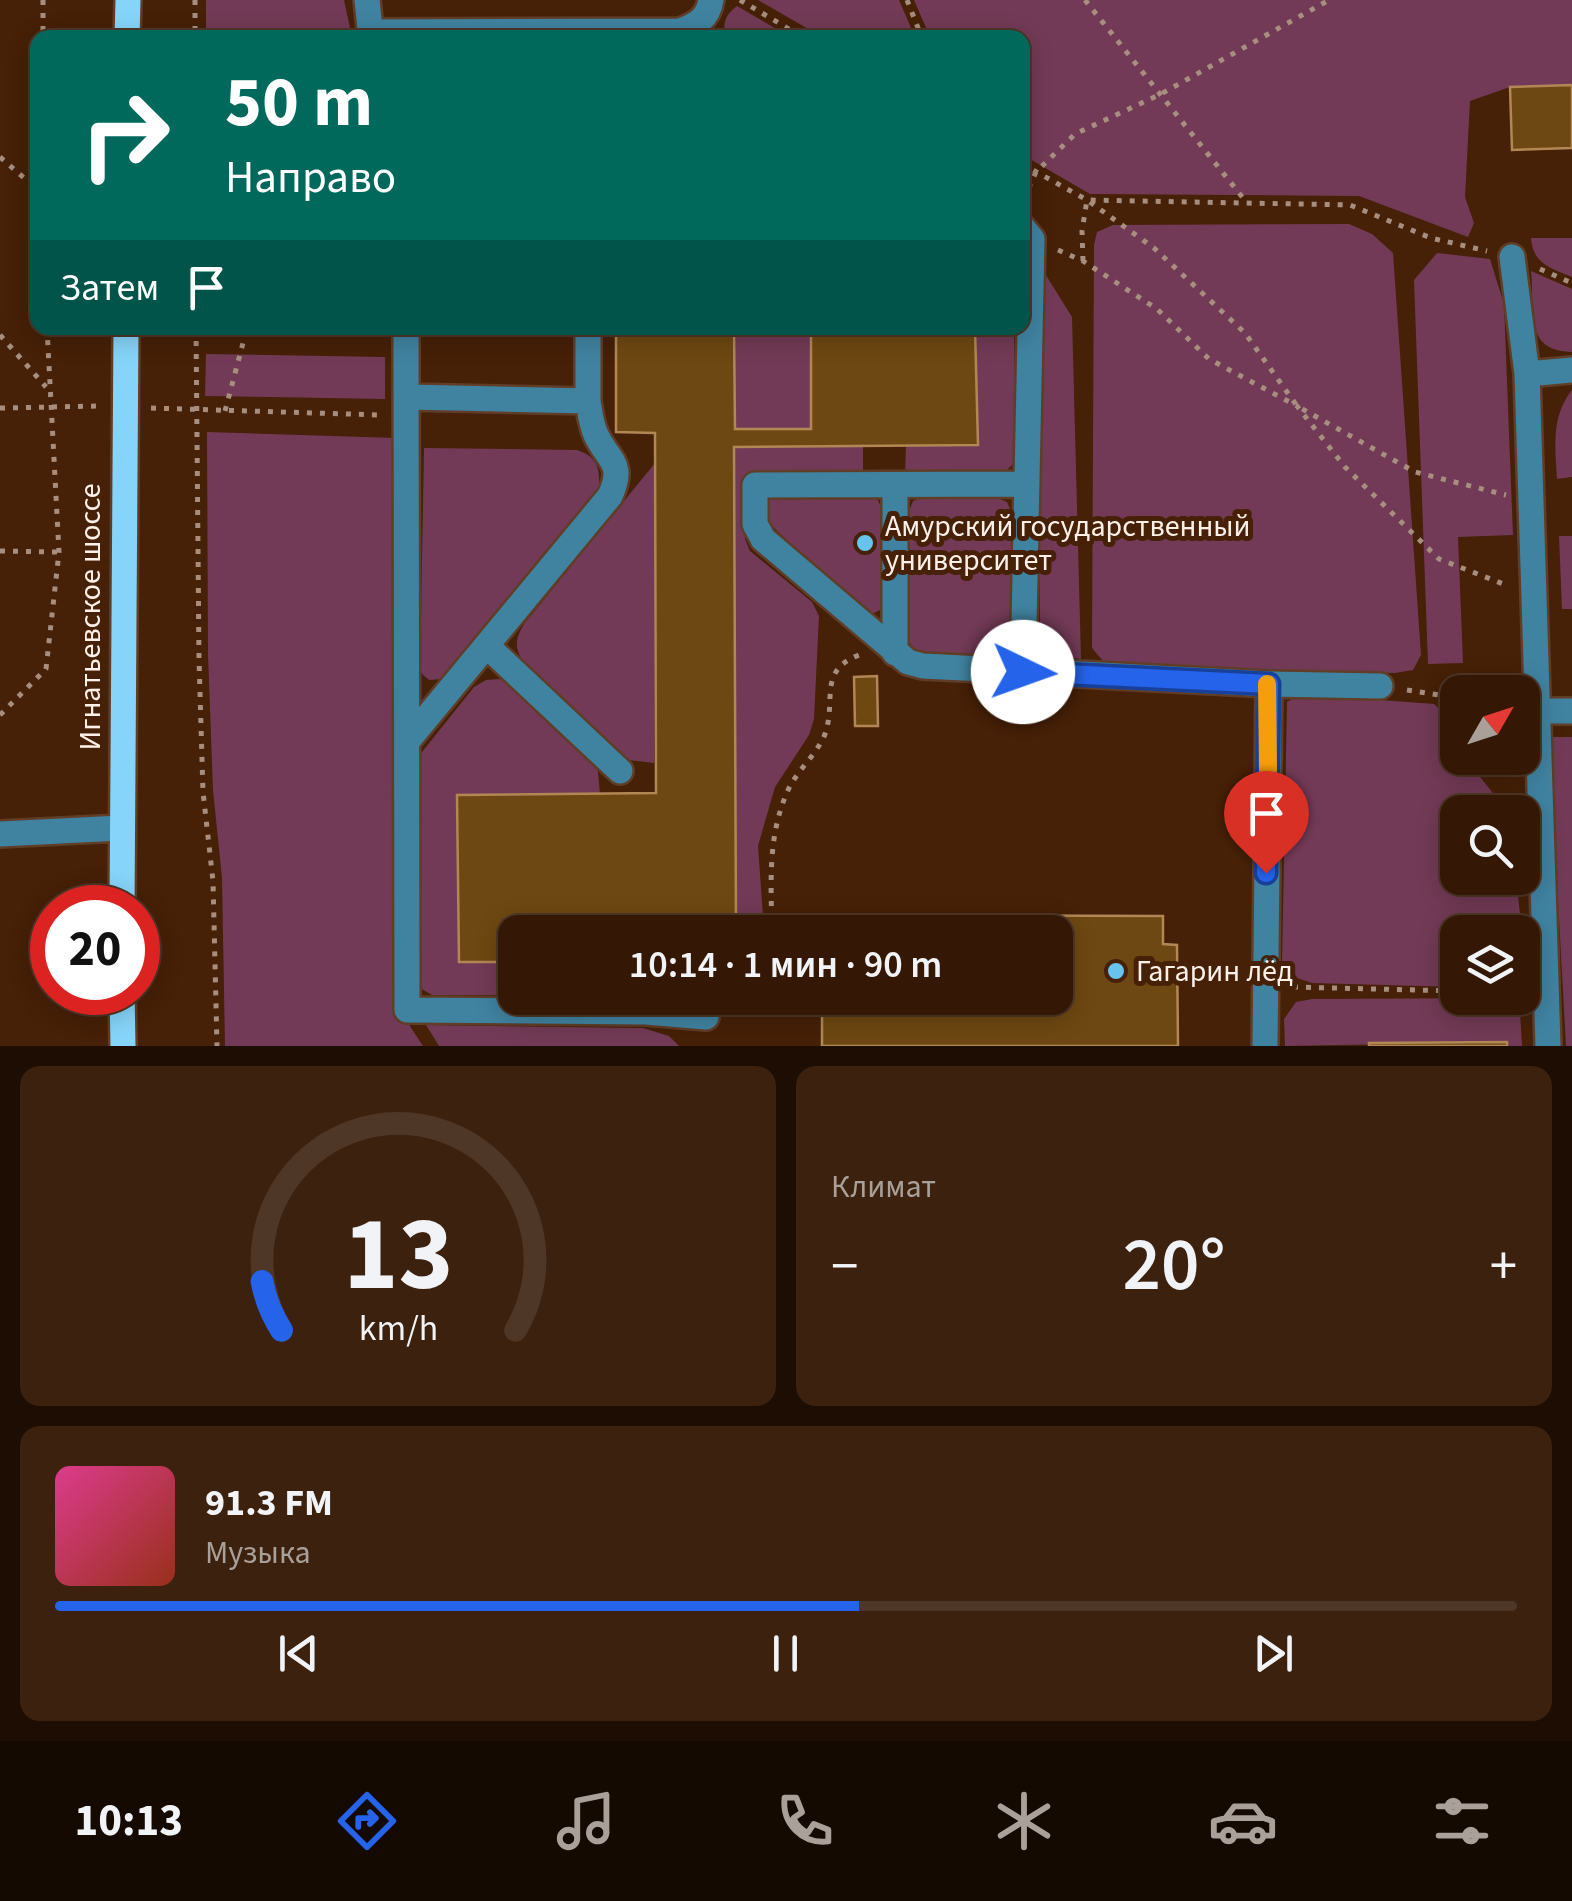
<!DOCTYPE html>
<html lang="ru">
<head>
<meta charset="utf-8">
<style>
	body { margin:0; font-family:"Source Sans 3",sans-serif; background:#3c210f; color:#f1f3f6; height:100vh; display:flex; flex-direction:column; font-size:38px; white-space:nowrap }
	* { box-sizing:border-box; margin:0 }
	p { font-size:32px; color:#a9a09a }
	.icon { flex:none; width:55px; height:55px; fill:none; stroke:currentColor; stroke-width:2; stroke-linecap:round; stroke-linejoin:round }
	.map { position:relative; height:1046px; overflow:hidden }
	.details { display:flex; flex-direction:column; gap:20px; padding:20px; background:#1d0d03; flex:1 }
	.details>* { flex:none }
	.banner { position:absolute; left:30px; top:30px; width:1000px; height:305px; border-radius:20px; box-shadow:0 5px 25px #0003,0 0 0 2px #4e3727; background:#00695c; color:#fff; overflow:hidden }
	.needle { width:65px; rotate:51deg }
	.controls { position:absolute; left:1440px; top:675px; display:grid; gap:20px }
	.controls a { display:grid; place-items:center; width:100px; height:100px; border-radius:20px; background:#341805; box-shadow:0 5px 25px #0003,0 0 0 2px #4e3727; font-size:50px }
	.speed { position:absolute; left:30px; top:885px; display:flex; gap:20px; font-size:50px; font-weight:700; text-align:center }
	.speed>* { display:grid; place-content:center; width:130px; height:130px; border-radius:50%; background:#341805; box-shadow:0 5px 25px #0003,0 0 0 2px #4e3727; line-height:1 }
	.speed .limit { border:15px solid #d22; background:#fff; color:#111 }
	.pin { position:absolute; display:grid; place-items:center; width:85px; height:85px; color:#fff; margin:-102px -42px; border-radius:50% 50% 50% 0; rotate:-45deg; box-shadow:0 0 10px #0007 }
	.pin .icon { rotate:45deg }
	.me { position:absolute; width:110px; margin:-55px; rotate:93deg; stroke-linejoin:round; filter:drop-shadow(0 0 8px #0008) }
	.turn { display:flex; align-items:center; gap:35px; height:210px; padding:0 30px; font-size:45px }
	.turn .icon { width:130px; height:130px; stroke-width:2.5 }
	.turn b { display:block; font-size:70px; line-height:85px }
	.then { display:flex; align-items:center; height:95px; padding:0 30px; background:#0003; gap:20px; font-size:38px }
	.big { font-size:75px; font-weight:600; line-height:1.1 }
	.details .widget { flex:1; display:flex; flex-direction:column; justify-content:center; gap:15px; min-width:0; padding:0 35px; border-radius:20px; background:#3c210f }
	.details .dial { align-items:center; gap:0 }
	.dial svg { height:260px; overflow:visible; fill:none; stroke:#4e3727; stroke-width:7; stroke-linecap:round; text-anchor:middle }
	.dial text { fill:#f1f3f6; stroke:none }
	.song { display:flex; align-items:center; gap:30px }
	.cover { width:120px; height:120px; border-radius:15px; background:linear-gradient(135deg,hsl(330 70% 55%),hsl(10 70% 35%)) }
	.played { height:10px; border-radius:5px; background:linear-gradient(90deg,#2563eb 55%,#4e3727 55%) }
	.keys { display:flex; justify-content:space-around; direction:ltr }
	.heat { display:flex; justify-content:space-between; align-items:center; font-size:55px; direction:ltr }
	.details .tiles { flex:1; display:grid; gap:20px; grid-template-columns:1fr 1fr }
	.widget:last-child { grid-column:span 2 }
	.trip { position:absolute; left:498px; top:915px; width:575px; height:100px; border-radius:20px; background:#341805; box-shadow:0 5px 25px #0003,0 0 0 2px #4e3727; font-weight:600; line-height:100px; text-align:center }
	.menu { display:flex; height:160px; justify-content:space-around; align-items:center; background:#150a02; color:#a9a09a }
	.menu .icon { width:70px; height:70px }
	.menu .selected { color:#2563eb }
	.menu b { font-size:45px; color:#f1f3f6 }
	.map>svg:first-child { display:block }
	.green { fill:#723a56 }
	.building { fill:#6e4812; stroke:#b28755; stroke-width:2.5 }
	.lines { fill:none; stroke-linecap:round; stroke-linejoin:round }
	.minor-casing { stroke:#603d27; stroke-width:30 }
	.major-casing { stroke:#603d27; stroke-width:30 }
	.path { stroke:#a78e7f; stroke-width:5; stroke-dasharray:5 8; stroke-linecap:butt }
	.minor { stroke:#4083a1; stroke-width:25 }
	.major { stroke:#86d4f9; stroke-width:25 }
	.route-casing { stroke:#184099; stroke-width:25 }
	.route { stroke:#2563eb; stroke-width:18 }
	.slow { stroke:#f59e0b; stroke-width:18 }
	.poi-dot { fill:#66c4ef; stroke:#462007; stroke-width:4 }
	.labels { text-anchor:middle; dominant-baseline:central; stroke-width:10; stroke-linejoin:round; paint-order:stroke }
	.poi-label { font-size:30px; fill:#fdf0e9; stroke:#462007; text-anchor:start }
	.street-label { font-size:30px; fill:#fdf0e9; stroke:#462007 }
</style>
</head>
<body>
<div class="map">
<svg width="1572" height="1046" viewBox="0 0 1572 1046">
	<rect width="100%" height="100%" fill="#462007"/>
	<path class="green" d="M206,0h138l8,37h-146z
		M758,0h141l16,37h-93z
		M914,0h658v85l-62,2 -40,14 -5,96 9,26 -6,14 -109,-41 -269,-2 -67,-39 -1,-117 -92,-1z
		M737,6l53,31h-65c-2,-15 0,-22 12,-31z
		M1349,224l23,10 21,19 28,402 -8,15 -18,3 -281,-6 -11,-6 -11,-13 2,-403 3,-13 16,-7z
		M1531,238h41v39c-22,-9 -39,-13 -41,-39z
		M1437,253l53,6 14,45 9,231 -55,2 5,126 -35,1 -14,-384z
		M1039,264l33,53 9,342c-23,-2 -32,-9 -41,-29z
		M1531,271l41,18v63c-49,-1 -37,-42 -41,-81z
		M734,328h77v101h-76z
		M975,328h39l2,126 -4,11 -8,8 -99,2 1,-29 72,-1z
		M206,354l179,3v42l-180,-3z
		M1572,390v87l-15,2c-2,-32 -6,-63 15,-89z
		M207,432l188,6 3,570 25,38h-198l-3,-168 -9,-88 -5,-136z
		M863,446v30l-118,1v62l5,12 62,51 7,14 -5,103 -5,16 -34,52 -17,59 5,70 -3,16h-24l-2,-485z
		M424,448l153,2c21,7 23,18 22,39l-157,190 -13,1 -9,-8z
		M655,463l-1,300 -25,-3 -101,-92c-13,-17 -15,-25 -4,-44z
		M782,492h84l11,7 7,12 1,87 -3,11 -10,5 -9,-2 -94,-89 -4,-14 6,-11z
		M927,495l66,1 14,6 7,16 -3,124c-5,7 -9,14 -18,16 -20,4 -65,1 -81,-10l-5,-13 1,-121 5,-13z
		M1559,536h13v73h-10z
		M499,679l17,5 81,77 3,33 -142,1 1,167h56v33h-83l-12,-7 -4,-12 2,-219 56,-70 12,-7z
		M1300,694l134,10c14,11 23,36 24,54h7l43,54h-50v66h58l6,54h-64l-1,55 -145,-4 -18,-6 -12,-16 5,-259z
		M1549,737h23v309h-6z
		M1512,998l8,14 2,34h-15l-1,-4 -221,4 -1,-27 12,-17 16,-3z
		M426,1025l217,3 26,8 10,10h-240z"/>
	<path class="building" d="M1572,85v63l-60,2 -2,-63z
		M616,328h118l1,101h76v-101h164l3,117 -244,2 2,485h-221v30h-56l-2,-167 199,-2 -1,-360 -39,-1z
		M877,676l1,50h-23l-1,-49z
		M822,915l341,1v28l14,1 1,101h-356v-48h233v-66h-233z
		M1507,1042v4h-138v-3z"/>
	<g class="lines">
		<defs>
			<path id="minor" d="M367,0l4,38
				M370,32l310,-1c16,-6 28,-12 31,-31
				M1022,227l10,12 -9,432 246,13 111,2
				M1512,257l15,117 21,672
				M406,328l1,682 239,2 60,5
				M1527,374l45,-4
				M408,397l180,4v-73
				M487,646l133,125
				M895,653v-168
				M1023,671l-100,-5 -15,-4 -145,-123 -8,-15v-39l272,-1
				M1539,711h33
				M409,739l201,-243c15,-33 -1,-34 -14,-61 -5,-11 -6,-22 -8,-34
				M0,834l121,-6
				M1265,1046l4,-362"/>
			<path id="major" d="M127,38l1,-38
				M122,908l4,-580
				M122,992l1,54"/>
		</defs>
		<use href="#minor" class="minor-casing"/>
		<use href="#major" class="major-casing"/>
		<path class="path" d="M43,0v38
			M195,0v38
			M740,0l64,38
			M907,0l15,38
			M1085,0l162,203
			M0,157l38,33
			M1022,164l65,36 263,5 81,33 56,13
			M1023,200l13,-28 39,-38 86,-40 168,-94
			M1058,250l25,11 74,48 52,50 88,47 48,61 94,92 67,26
			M1083,261l-1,-30 5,-31 67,48 91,85 52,73 118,66 91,23
			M1540,269l32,14
			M196,328l3,331 4,133 10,89 4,165
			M0,335l46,52
			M0,408l101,-2
			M151,408l229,7
			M225,411l22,-83
			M0,551l59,1
			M1407,690l51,8
			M0,715l46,-46 13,-117 -12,-224
			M772,932c-1,-50 -5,-99 18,-146 10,-18 28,-34 35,-52 12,-34 -8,-63 34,-79
			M1293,987l165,4"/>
		<use href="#minor" class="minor"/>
		<use href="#major" class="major"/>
	</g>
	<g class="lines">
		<defs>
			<path id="route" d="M1023,672l246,12 -3,189"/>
		</defs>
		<use href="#route" class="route-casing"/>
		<use href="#route" class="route"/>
		<path class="slow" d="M1267,684l1,86"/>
	</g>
	<g class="poi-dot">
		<circle cx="865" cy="543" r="10"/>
		<circle cx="1116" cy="971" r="10"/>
	</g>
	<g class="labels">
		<g class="poi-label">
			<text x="885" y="526">Амурский государственный<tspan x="885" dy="34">университет</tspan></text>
			<text x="1136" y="971">Гагарин лёд</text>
		</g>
		<g class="street-label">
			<text transform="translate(90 617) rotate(-90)">Игнатьевское шоссе</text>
		</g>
	</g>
</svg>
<div class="controls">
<a><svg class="needle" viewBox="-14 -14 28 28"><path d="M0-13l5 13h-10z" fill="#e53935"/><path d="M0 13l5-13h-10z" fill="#a9a09a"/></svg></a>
<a><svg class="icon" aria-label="search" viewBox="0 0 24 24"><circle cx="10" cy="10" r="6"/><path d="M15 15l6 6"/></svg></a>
<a><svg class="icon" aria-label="layers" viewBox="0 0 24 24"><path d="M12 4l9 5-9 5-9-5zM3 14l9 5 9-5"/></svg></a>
</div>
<div class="speed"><div class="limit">20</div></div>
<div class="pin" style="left:1266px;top:873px;background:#d93025"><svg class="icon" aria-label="arrive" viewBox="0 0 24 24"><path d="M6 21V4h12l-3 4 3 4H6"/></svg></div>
<svg class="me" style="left:1023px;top:672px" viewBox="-20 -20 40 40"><circle r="19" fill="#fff"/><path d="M0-13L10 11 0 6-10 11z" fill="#2563eb"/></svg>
<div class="trip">10:14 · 1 мин · 90 m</div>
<div class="banner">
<div class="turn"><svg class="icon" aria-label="right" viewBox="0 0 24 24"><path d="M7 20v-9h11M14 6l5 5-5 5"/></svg><div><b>50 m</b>Направо</div></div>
<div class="then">Затем<svg class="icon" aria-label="arrive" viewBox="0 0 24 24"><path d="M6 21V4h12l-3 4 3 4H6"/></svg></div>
</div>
</div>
<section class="details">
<div class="tiles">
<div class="widget dial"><svg viewBox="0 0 100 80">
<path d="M14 69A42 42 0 1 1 86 69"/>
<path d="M14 69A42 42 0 0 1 8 54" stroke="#2563eb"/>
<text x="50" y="56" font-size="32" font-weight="700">13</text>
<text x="50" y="72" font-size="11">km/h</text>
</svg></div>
<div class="widget"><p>Климат</p>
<div class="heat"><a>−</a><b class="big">20°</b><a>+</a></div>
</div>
<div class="widget">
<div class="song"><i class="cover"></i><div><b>91.3 FM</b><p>Музыка</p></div></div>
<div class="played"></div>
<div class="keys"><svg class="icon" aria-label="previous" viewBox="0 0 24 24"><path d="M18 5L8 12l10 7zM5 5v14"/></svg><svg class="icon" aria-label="pause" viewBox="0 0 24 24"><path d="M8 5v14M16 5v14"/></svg><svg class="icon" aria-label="next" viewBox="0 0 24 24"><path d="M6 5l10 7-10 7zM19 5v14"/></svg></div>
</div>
</div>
</section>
<nav class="menu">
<b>10:13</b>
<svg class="icon selected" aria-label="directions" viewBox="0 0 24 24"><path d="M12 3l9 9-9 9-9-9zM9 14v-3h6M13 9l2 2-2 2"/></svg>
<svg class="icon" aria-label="music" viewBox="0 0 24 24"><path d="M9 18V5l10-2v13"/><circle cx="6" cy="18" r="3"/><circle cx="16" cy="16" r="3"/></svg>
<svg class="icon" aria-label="phone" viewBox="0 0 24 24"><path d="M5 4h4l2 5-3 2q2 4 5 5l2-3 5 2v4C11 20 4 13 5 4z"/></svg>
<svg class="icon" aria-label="climate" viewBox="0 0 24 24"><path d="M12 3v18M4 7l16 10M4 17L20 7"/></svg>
<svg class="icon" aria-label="car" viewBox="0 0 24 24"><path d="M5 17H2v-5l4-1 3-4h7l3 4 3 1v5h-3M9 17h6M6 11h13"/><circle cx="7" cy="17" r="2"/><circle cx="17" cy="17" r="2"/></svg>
<svg class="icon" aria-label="filters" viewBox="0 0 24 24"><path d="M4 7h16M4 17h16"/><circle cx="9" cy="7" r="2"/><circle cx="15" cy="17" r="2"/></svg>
</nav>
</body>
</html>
